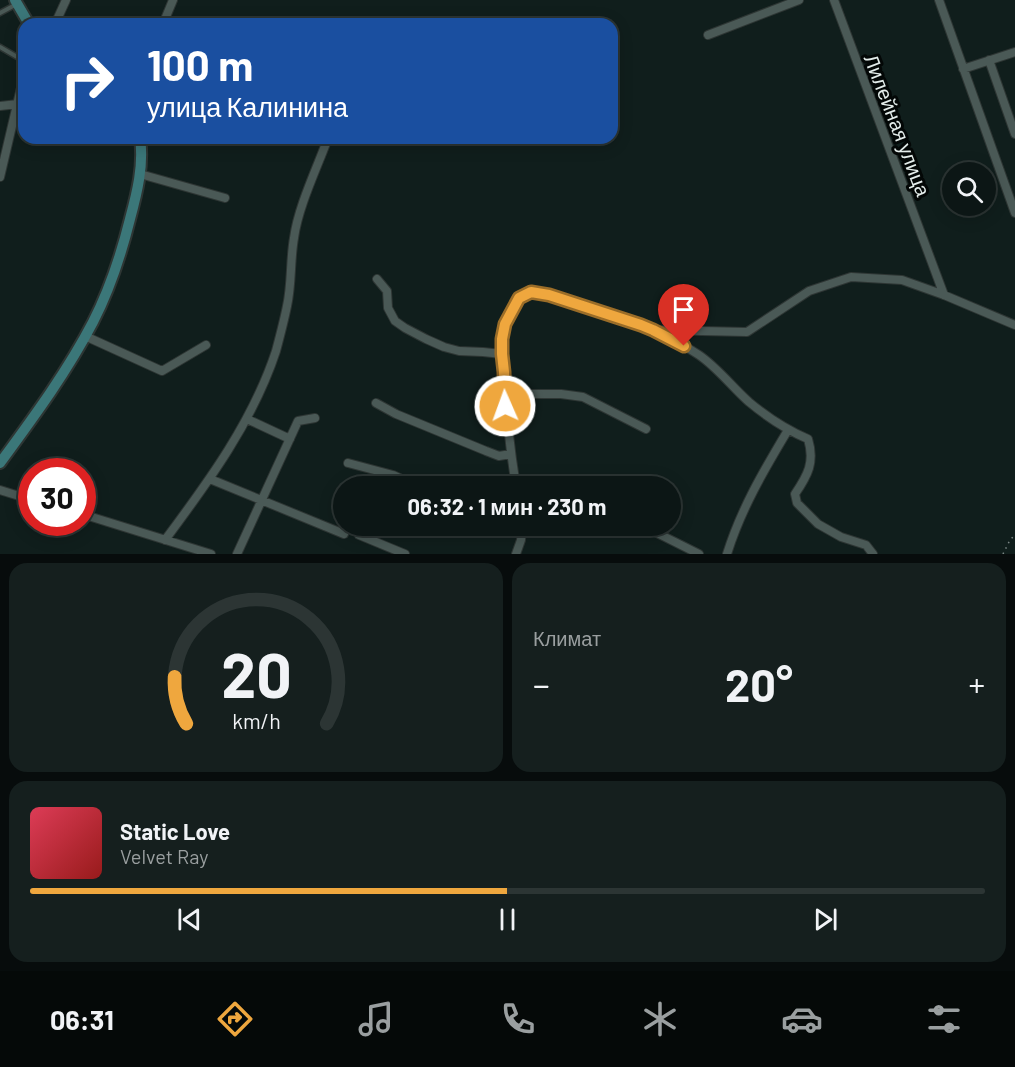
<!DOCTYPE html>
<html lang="ru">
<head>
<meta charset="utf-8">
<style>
	body { margin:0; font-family:Barlow,sans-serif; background:#151f1e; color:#f1f3f6; height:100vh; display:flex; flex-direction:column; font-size:22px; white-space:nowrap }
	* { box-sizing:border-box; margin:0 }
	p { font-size:20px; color:#9a9fa0 }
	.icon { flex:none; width:33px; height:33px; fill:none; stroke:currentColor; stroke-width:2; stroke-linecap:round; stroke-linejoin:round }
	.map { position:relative; height:554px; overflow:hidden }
	.sheet { display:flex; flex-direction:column; gap:9px; padding:9px; background:#070c0c; flex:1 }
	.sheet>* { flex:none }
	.top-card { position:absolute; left:18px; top:18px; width:600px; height:126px; border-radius:18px; box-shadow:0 3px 15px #0003,0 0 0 2px #2c3534; background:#1a4fa0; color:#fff; overflow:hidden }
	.tools { position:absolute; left:942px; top:162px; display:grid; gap:12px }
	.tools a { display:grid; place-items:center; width:54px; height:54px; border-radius:50%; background:#0c1615; box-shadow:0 3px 15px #0003,0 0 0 2px #2c3534; font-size:30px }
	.speed { position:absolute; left:18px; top:458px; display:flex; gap:12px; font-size:30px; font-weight:700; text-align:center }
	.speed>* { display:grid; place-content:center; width:78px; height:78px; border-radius:50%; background:#0c1615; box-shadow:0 3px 15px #0003,0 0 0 2px #2c3534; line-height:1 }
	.speed .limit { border:9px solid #d22; background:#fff; color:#111 }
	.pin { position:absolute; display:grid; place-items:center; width:51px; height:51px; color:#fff; margin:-62px -26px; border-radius:50% 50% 50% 0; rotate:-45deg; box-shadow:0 0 6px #0007 }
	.pin .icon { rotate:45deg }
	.me { position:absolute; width:66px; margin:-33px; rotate:358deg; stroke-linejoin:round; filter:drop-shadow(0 0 4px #0008) }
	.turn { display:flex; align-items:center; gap:21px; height:126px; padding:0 30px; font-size:27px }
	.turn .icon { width:78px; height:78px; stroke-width:2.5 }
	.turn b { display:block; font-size:42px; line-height:51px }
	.big { font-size:45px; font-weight:700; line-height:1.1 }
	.sheet .card { flex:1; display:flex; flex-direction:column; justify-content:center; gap:9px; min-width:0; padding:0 21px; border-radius:18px; background:#151f1e }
	.sheet .dial { align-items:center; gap:0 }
	.dial svg { height:156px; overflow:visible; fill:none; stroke:#2c3534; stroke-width:7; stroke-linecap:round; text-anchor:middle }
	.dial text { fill:#f1f3f6; stroke:none }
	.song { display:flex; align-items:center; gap:18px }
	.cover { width:72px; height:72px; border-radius:9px; background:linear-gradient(135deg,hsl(350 70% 55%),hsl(0 70% 35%)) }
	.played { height:6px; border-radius:3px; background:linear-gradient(90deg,#efa73e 50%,#2c3534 50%) }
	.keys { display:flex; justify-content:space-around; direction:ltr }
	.heat { display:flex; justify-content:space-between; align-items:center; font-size:33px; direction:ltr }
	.sheet .tiles { flex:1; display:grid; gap:9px; grid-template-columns:1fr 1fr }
	.card:last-child { grid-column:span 2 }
	.trip { position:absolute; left:333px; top:476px; width:348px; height:60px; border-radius:30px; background:#0c1615; box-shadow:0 3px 15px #0003,0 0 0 2px #2c3534; font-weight:700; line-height:60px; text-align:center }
	.menu { display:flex; height:96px; justify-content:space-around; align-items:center; background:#050908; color:#9a9fa0 }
	.menu .icon { width:42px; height:42px }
	.menu .current { color:#efa73e }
	.menu b { font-size:27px; color:#f1f3f6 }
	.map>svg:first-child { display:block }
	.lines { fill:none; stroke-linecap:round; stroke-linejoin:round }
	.service-casing { stroke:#2e3634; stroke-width:7 }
	.minor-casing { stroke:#2e3634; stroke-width:10 }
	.secondary-casing { stroke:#2e3634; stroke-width:14 }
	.path { stroke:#7d8987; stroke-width:1.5; stroke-dasharray:1.5 4.5; stroke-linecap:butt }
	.service { stroke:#4a5956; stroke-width:4 }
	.minor { stroke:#4a5956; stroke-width:8 }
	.secondary { stroke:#3b7779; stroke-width:10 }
	.route-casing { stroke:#9b6d28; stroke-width:15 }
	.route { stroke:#efa73e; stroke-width:10 }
	.labels { text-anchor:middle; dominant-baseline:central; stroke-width:6; stroke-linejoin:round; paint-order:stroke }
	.street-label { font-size:20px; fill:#e4edeb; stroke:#030706 }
</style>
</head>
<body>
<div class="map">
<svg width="1015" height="554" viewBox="0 0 1015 554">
	<rect width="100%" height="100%" fill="#101e1c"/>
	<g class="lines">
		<defs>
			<path id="service" d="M0,13l15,-8
				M0,47l24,14"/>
			<path id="minor" d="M834,0l110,295
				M939,0l76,213
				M55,24l11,-24
				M163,24l10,-24
				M708,35l91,-35
				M989,60l26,74
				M963,69l52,-17
				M0,106l18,-2
				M404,138l3,1
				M140,174l85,24
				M0,177l24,-102
				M377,279l10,12 1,17 7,13 10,7 21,11 18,8 15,4 24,1 19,2
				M656,330l91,2 62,-41 42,-14 51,3 42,15 71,30
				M85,336l77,35 44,-26
				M376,403l20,11 90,37 13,5 12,-2
				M505,406l12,-9 11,-3h33l22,3 63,32
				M247,419l43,20
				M348,463l45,12 24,11
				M210,479l134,55
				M516,486c-6,-37 -10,-74 -12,-111 -1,-13 -3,-25 -2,-37 2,-11 9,-31 16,-39 8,-9 20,-5 31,-4 51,18 104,29 150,60 19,13 33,32 50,47 18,15 38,28 59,37 7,23 0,36 -13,55l2,9 21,21 23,13 25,8 7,9
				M0,490l32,10
				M82,514l129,40
				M641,525l58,29
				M359,535l46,19
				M165,540c44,-59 88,-119 111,-189 4,-15 8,-30 11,-45 5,-22 3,-46 7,-68 4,-31 23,-70 34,-100
				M237,554l61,-133 17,-3
				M516,554l5,-14 1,-15
				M727,554c14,-45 37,-84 61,-124"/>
			<path id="secondary" d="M15,0l14,24
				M0,463c33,-45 67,-91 93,-141 17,-33 28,-67 37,-103 7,-26 14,-54 10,-81"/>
		</defs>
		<use href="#service" class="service-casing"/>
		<use href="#minor" class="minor-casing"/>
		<use href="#secondary" class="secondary-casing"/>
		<path class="path" d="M1003,554l7,-14 5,-5"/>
		<use href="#service" class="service"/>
		<use href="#minor" class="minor"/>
		<use href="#secondary" class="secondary"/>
	</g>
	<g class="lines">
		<defs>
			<path id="route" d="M505,406l-1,-34 -2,-18v-15l3,-15 14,-26 12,-6 18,3 92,30 12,5 31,16"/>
		</defs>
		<use href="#route" class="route-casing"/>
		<use href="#route" class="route"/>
	</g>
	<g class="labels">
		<g class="street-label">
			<text transform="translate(898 125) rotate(69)">Лилейная улица</text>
		</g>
	</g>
</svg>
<div class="tools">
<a><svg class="icon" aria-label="search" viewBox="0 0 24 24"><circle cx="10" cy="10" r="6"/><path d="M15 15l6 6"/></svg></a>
</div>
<div class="speed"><div class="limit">30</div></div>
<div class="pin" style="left:684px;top:346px;background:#d93025"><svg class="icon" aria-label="arrive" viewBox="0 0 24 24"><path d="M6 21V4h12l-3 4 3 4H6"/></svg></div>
<svg class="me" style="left:505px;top:406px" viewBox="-20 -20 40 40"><circle r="17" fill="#efa73e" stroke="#fff" stroke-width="3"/><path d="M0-11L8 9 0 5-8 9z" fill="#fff"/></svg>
<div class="trip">06:32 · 1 мин · 230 m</div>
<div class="top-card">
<div class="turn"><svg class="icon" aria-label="right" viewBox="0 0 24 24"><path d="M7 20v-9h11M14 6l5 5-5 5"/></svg><div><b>100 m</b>улица Калинина</div></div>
</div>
</div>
<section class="sheet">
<div class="tiles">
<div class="card dial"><svg viewBox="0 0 100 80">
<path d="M14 69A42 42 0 1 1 86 69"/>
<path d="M14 69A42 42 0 0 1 8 45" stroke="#efa73e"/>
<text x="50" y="56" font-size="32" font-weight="700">20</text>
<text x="50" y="72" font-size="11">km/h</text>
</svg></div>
<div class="card"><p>Климат</p>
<div class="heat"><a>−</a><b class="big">20°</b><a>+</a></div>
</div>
<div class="card">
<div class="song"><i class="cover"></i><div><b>Static Love</b><p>Velvet Ray</p></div></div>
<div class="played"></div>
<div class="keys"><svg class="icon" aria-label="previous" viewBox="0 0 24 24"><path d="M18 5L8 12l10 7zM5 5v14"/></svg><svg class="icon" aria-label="pause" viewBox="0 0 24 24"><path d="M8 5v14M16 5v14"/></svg><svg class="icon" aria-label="next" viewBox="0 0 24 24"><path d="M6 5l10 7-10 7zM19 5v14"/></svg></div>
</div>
</div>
</section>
<nav class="menu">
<b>06:31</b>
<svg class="icon current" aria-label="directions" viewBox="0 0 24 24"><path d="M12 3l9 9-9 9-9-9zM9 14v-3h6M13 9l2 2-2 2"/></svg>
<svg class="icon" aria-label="music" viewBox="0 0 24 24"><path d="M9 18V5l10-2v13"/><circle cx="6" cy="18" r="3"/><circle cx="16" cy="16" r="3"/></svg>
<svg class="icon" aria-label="phone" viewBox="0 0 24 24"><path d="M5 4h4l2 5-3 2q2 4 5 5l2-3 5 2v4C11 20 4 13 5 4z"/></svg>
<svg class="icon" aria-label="climate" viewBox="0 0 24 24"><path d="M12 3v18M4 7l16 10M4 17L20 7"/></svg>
<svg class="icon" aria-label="car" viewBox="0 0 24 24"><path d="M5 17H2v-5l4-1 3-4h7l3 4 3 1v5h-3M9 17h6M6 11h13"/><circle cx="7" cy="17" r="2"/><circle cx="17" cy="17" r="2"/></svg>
<svg class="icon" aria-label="filters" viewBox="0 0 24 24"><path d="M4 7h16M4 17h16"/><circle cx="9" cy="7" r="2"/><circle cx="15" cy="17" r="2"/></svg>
</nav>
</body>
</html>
